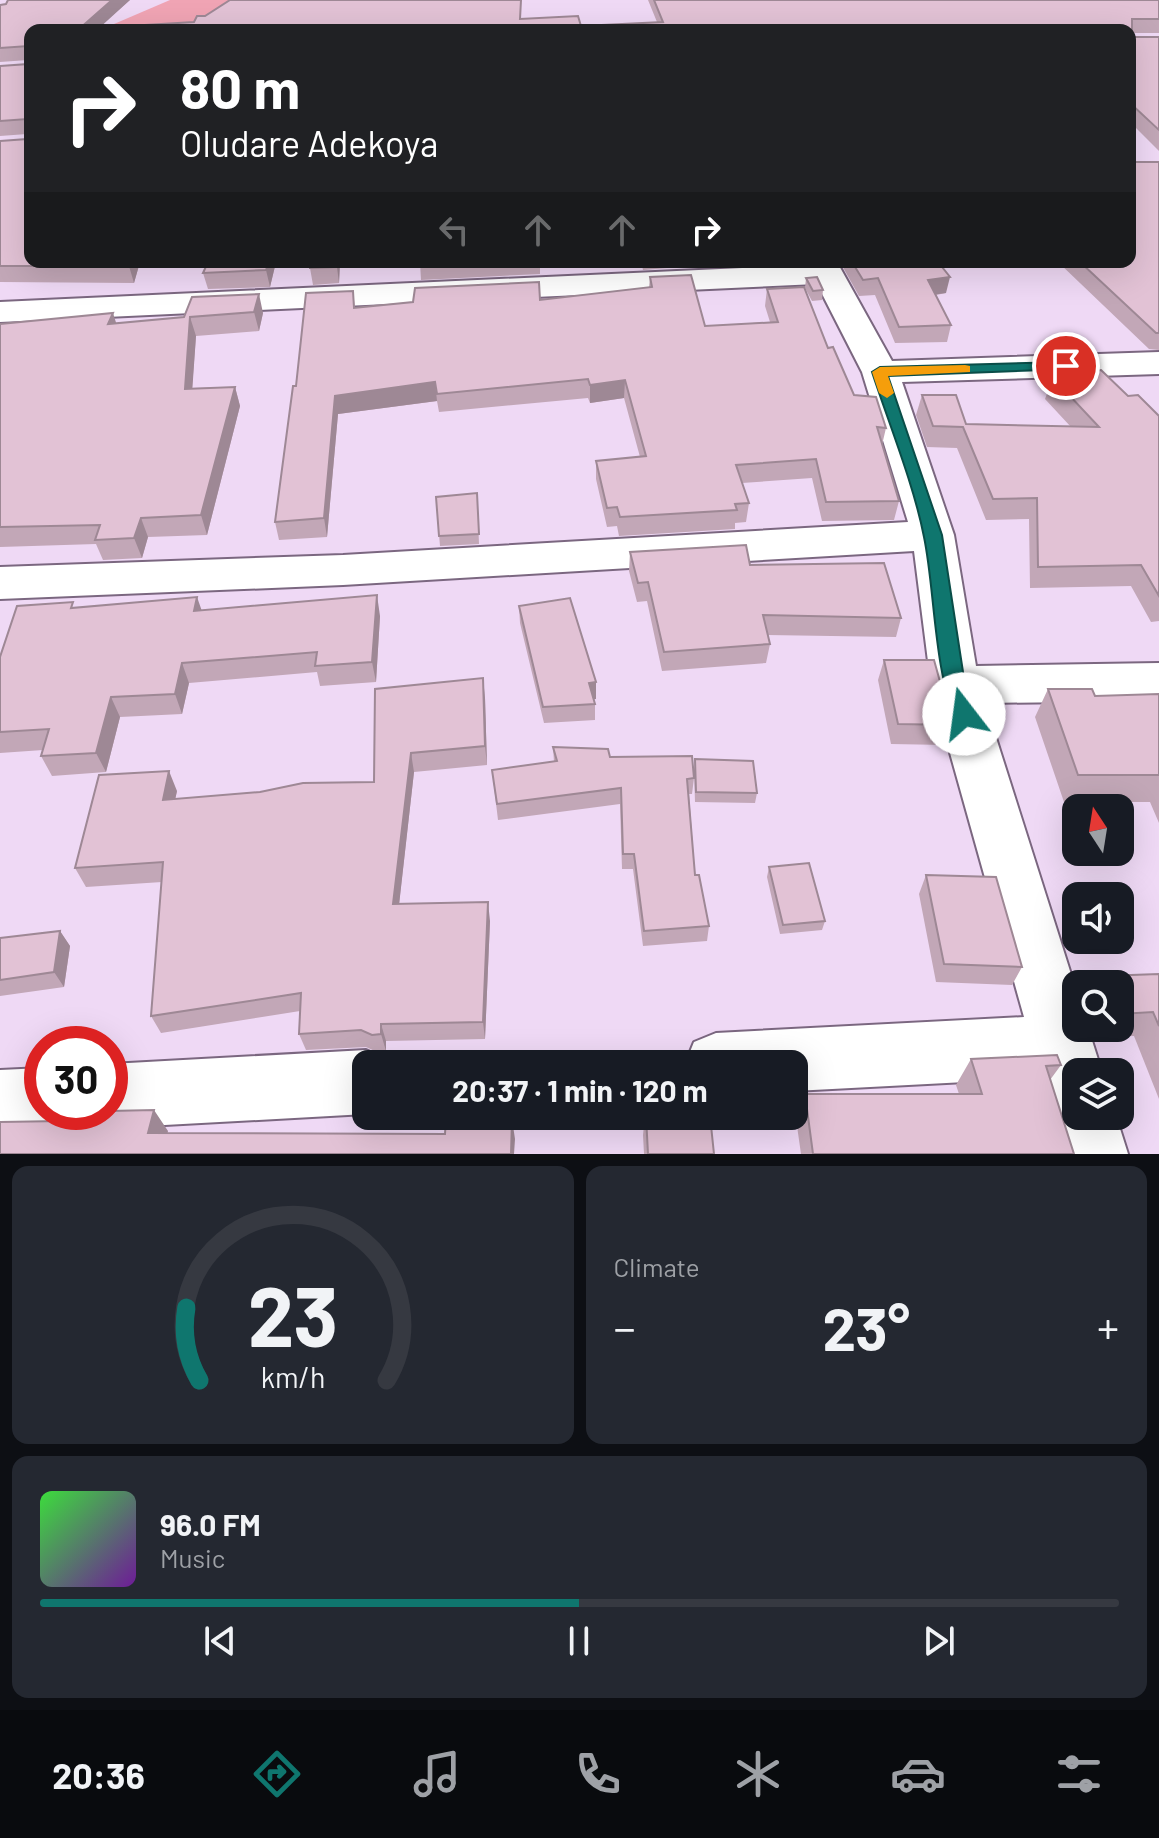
<!DOCTYPE html>
<html lang="en">
<head>
<meta charset="utf-8">
<style>
	body { margin:0; font-family:Barlow,sans-serif; background:#242831; color:#f1f3f6; height:100vh; display:flex; flex-direction:column; font-size:30px; white-space:nowrap }
	* { box-sizing:border-box; margin:0 }
	p { font-size:26px; color:#9ea1a6 }
	.icon { flex:none; width:44px; height:44px; fill:none; stroke:currentColor; stroke-width:2; stroke-linecap:round; stroke-linejoin:round }
	.map { position:relative; height:1154px; overflow:hidden }
	.details { display:flex; flex-direction:column; gap:12px; padding:12px; background:#0d0f14; flex:1 }
	.details>* { flex:none }
	.top-card { position:absolute; left:24px; top:24px; width:1112px; height:244px; border-radius:16px; box-shadow:0 8px 32px #0002; background:#202124; color:#fff; overflow:hidden }
	.needle { width:52px; rotate:348deg }
	.tools { position:absolute; left:1062px; top:794px; display:grid; gap:16px }
	.tools a { display:grid; place-items:center; width:72px; height:72px; border-radius:16px; background:#171b24; box-shadow:0 8px 32px #0002; font-size:40px }
	.speed { position:absolute; left:24px; top:1026px; display:flex; gap:16px; font-size:40px; font-weight:700; text-align:center }
	.speed>* { display:grid; place-content:center; width:104px; height:104px; border-radius:50%; background:#171b24; box-shadow:0 8px 32px #0002; line-height:1 }
	.speed .limit { border:12px solid #d22; background:#fff; color:#111 }
	.pin { position:absolute; display:grid; place-items:center; width:68px; height:68px; color:#fff; margin:-34px; border:4px solid #fff; border-radius:50%; box-shadow:0 2px 8px #0007 }
	.me { position:absolute; width:88px; margin:-44px; rotate:345deg; stroke-linejoin:round; filter:drop-shadow(0 0 6px #0008) }
	.turn { display:flex; align-items:center; gap:28px; height:168px; padding:0 24px; font-size:36px }
	.turn .icon { width:104px; height:104px; stroke-width:2.5 }
	.turn b { display:block; font-size:56px; line-height:68px }
	.lanes { display:flex; align-items:center; height:76px; padding:0 24px; background:#0003; justify-content:center; gap:40px; direction:ltr }
	.lanes .off { opacity:.35 }
	.big { font-size:60px; font-weight:700; line-height:1.1 }
	.details .widget { flex:1; display:flex; flex-direction:column; justify-content:center; gap:12px; min-width:0; padding:0 28px; border-radius:16px; background:#242831 }
	.details .dial { align-items:center; gap:0 }
	.dial svg { height:208px; overflow:visible; fill:none; stroke:#363941; stroke-width:7; stroke-linecap:round; text-anchor:middle }
	.dial text { fill:#f1f3f6; stroke:none }
	.song { display:flex; align-items:center; gap:24px }
	.cover { width:96px; height:96px; border-radius:12px; background:linear-gradient(135deg,hsl(120 70% 55%),hsl(280 70% 35%)) }
	.played { height:8px; border-radius:4px; background:linear-gradient(90deg,#0f766e 50%,#363941 50%) }
	.keys { display:flex; justify-content:space-around; direction:ltr }
	.heat { display:flex; justify-content:space-between; align-items:center; font-size:44px; direction:ltr }
	.details .tiles { flex:1; display:grid; gap:12px; grid-template-columns:1fr 1fr }
	.widget:last-child { grid-column:span 2 }
	.trip { position:absolute; left:352px; top:1050px; width:456px; height:80px; border-radius:16px; background:#171b24; box-shadow:0 8px 32px #0002; font-weight:700; line-height:80px; text-align:center }
	.tab-bar { display:flex; height:128px; justify-content:space-around; align-items:center; background:#090b0e; color:#9ea1a6 }
	.tab-bar .icon { width:56px; height:56px }
	.tab-bar .on { color:#0f766e }
	.tab-bar b { font-size:36px; color:#f1f3f6 }
	.map>svg:first-child { display:block }
	.green { fill:#f0a4b4 }
	.lines { fill:none; stroke-linecap:round; stroke-linejoin:round }
	.minor-casing { stroke:#7b6780; stroke-width:4 }
	.minor { fill:#fff; fill-rule:evenodd }
	.wall { fill:#c2a7b7 }
	.shaded-wall { fill:#9e8895 }
	.building { fill:#e2c2d5; stroke:#9e8895; stroke-width:2 }
	.route { fill:#0f766e; stroke:#0a4d48; stroke-width:2 }
	.slow { fill:#f59e0b }
</style>
</head>
<body>
<div class="map">
<svg width="1159" height="1154" viewBox="0 0 1159 1154">
	<rect width="100%" height="100%" fill="#efd9f5"/>
	<path class="green" d="M170,0h94l-67,30h-97z"/>
	<g class="lines">
		<defs>
			<path id="minor" d="M805,262h32l55,99 267,-9v22l-257,8 52,153 22,131 183,-3v38l-174,2 91,287v38h12l14,44h-26v44h40l12,38h-66l-9,-42 -12,-34 -247,13v-27h-109l9,-22 22,-9 308,-16 -93,-332 -17,-134 -571,34 -343,14v-32l343,-12 565,-33 -46,-150 -45,-88 -817,38v-20l807,-37z
				M366,1050l22,10 2,4h-24v50l-256,14 -23,-9 -2,-7h25v-48z
				M42,1068v44h27l-4,11 -23,9 -42,2v-64z"/>
		</defs>
		<use href="#minor" class="minor-casing"/>
		<use href="#minor" class="minor"/>
	</g>
	<path class="wall" d="M8,0h122l-31,27 422,-8 60,7 76,-4 -9,-22h511v33h-27v4h27v114l-29,-29v-92h-1100v232h110l-6,21 -134,-1v-141l27,-2v-5l-27,2v-70l28,-2v-4l-28,2v-57l6,-1z
		M1159,162v188l-10,-1 -91,-87h72z
		M276,262l-6,25 -62,2 -5,-16z
		M340,262l-1,21 -26,2 -3,-17z
		M420,262h120v12l-119,6z
		M641,262h62v3l-60,5z
		M840,262h206l-6,6h-97l3,25 -10,2 15,30 -4,17 -52,1 -20,-48 -16,1z
		M650,277l55,49 65,-4 -5,-16 2,-17 61,59 26,47 32,33 -4,17 17,56 -5,19 -72,1 -10,-43 -70,5 7,20 -3,19 -11,1v6l-116,7 -2,-10 -10,1 -11,-48v-18l44,-4 -16,-59 -34,5 -2,-5 -149,14 -2,-11 -99,13 -11,123 -48,3 -4,-18 21,-136 57,-95 2,17 185,-8 109,-12z
		M806,278l17,12 -1,10 -10,1 -7,-13z
		M192,297l71,16 -4,18 -63,5 -4,52 43,-1 5,19 -33,129 -59,2 -6,21 -39,2 -7,-16 -96,3v-223l116,-1 68,-6z
		M1053,378l75,18 31,20v205l-8,1 -20,-36 -101,2 -1,-69 -43,1 -29,-72 -30,-1 -11,-32 6,-20 44,29 105,3 -26,-28z
		M477,493l2,51 -39,2 -4,-49z
		M630,552l120,13 151,53 -5,19 -129,-2 3,9 -4,19 -104,8 -15,-70 -10,1 -8,-31z
		M519,606l77,76v17h-2l1,5v16l-51,3 -24,-100z
		M75,608l305,8 -4,66 -56,4 -3,-14 -128,11 -7,31 -62,3 -14,55 -54,4 -11,-20 2,-6 -43,3v-96z
		M884,660l68,65 -7,20 -54,-1 -13,-64z
		M375,689l110,9 2,67 -73,7 -15,132 91,17 -5,118 -99,2v10l-9,1 -11,-5 -60,3 -7,-16 1,-23 -139,22 -10,-17 11,-134 -76,5 -11,-19 102,-77 -2,8 199,-17z
		M1048,689l47,7 64,-2v129l-9,-21h-86l-29,-85z
		M553,747l57,10 84,21 -2,16h-3l6,81 14,51 -2,15 -64,5 -10,-77h-11l-2,-65 -122,16 -6,-50 62,-8z
		M695,759l62,34 -2,10 -60,-1 -1,-33z
		M769,867l56,54 -3,9 -42,4 -13,-57z
		M926,875l96,92 -10,18 -76,-3 -17,-88z
		M60,931l10,15 -6,41 -64,9v-58z
		M1159,974v125l-25,-63 -34,1 -4,-9h24v-44h-22l6,-8z
		M971,1059l90,6 -11,15 24,74h-273l-5,-35 9,-25h154l-3,-9z
		M645,1116h65l4,38h-70l-1,-19z"/>
	<path class="shaded-wall" d="M112,0h18l-33,30 -18,-1z
		M130,262h10l-6,21 -5,-17z
		M269,262h7l-6,25 -4,-17z
		M337,262h3l-1,21 -2,-16z
		M950,277l-4,16 -22,3 4,-16z
		M259,294l4,19 -4,18 -5,-19z
		M113,313l6,19 -11,-8z
		M190,317l6,19 -5,72 -6,-19z
		M625,380l-1,18 -34,5v-18z
		M435,382l2,19 -99,13 -11,123 -3,-19 11,-122z
		M235,387l5,19 -33,129 -6,-20z
		M141,518l7,19 -6,21 -8,-20z
		M377,595l3,21 -4,66 -4,-20z
		M197,597l7,20 -10,-6z
		M182,663l7,20 -7,31 -7,-20z
		M483,678l2,20 2,67 -2,-19z
		M596,682v17l-7,1v-17z
		M111,697l9,20 -14,55 -10,-19z
		M411,753l3,19 -17,151 -4,-19z
		M169,771l8,20 -6,28 -8,-19z
		M488,902l2,19 -5,118 -2,-17z
		M60,931l10,15 -6,41 -10,-15z
		M381,1024l5,17v10l-5,-17z
		M154,1110l14,21 -5,23 -15,-21z
		M512,1119l3,20 -1,15h-3z"/>
	<path class="building" d="M8,0h104l-33,29 115,-7 3,-6h8l25,-16h291l-1,19 58,-3 3,10 82,-4 -9,-22h505v19h-27v18h27v93l-29,-27v-73h-608l-2,-4v4h-490v232h100l-1,4h-129v-125l27,-2v-20l-27,2v-55l28,-2v-18l-28,2v-43l6,-1z
		M1130,162h29v171h-3l-76,-71h50z
		M208,262h61l-3,8 -63,3z
		M310,262h27v5l-27,1z
		M420,262h33l-34,2z
		M852,262h86l12,15 -22,3 23,45 -52,2 -21,-49 -15,2z
		M691,275l14,51 73,-4 -11,-33 37,-2 24,61 5,-1 21,48 22,2 10,31 -9,-1 22,74 -73,1 -10,-43 -80,6 13,38 -14,1 2,6 -117,7 -3,-10 -10,1 -11,-47 50,-5 -21,-76 -35,5 -2,-6 -151,15 -2,-12 -100,14 -11,122 -49,4 18,-136h3l10,-93 47,-2 1,17 59,-6 2,-14 124,-6 1,18 112,-13 -2,-10z
		M817,277l6,13 -10,1 -7,-13z
		M259,294l-5,18 -64,5 -5,72 50,-2 -34,128 -60,3 -7,20 -39,2 5,-15 -100,2v-203l113,-11 -5,11 76,-7 8,-20z
		M1101,370l27,26 10,-1 21,21v180l-18,-31 -103,2 -1,-69 -44,1 -30,-72 -30,-1 -11,-31h34l10,29 133,3 -46,-49z
		M477,493l2,41 -40,2 -3,-39z
		M746,545l4,20 134,-2 17,55 -138,-3 7,29 -106,8 -16,-70 -10,1 -8,-31z
		M377,595l-5,67 -57,4 2,-14 -135,11 -7,31 -64,3 -15,56 -55,3 8,-27 -49,3v-75l17,-51 56,-4 -2,6 126,-11 -3,14z
		M570,598l26,84 -7,1 6,21 -52,3 -24,-101z
		M884,660h50l18,65 -54,-1z
		M483,678l2,68 -74,7 -18,151 95,-2 -5,120 -102,2v10l-9,1 -11,-5 -62,4 2,-41 -150,23 12,-154 -88,6 24,-93 70,-4 -6,29 97,-8 43,-9 71,-1 1,-93z
		M1048,689h44l3,7 64,-2v81h-81z
		M553,747l55,2 2,8 82,-1 2,22 -7,1 8,96h4l10,51 -65,5 -10,-77h-11l-2,-66 -124,16 -5,-34 65,-9z
		M695,759l58,2 4,32 -61,-1z
		M809,863l16,58 -42,4 -14,-58z
		M926,875l70,2 26,90 -78,-3z
		M60,931l-6,41 -54,8v-42z
		M1159,974v52l-6,-14 -33,2v-30h-14l-2,-8z
		M1057,1055l4,10 -15,1 28,88h-261l-8,-60h177l-11,-35z
		M154,1110l-6,23 297,1 1,-17 66,2 -1,35h-511v-32l61,-1 2,-9z
		M646,1116h64l4,38h-66z"/>
	<path class="route" d="M1066,362l5,1v6l-183,7 54,159 23,150 9,29 -3,6h-14c-23,-44 -22,-131 -33,-183 -10,-52 -35,-113 -52,-165l8,-5z"/>
	<path class="slow" d="M965,365l5,1v6l-82,4 6,17 -7,5 -8,-5 -7,-21 8,-5z"/>
</svg>
<div class="tools">
<a><svg class="needle" viewBox="-14 -14 28 28"><path d="M0-13l5 13h-10z" fill="#e53935"/><path d="M0 13l5-13h-10z" fill="#9ea1a6"/></svg></a>
<a><svg class="icon" aria-label="sound" viewBox="0 0 24 24"><path d="M4 9h4l5-4v14l-5-4H4zM17 9q2 3 0 6"/></svg></a>
<a><svg class="icon" aria-label="search" viewBox="0 0 24 24"><circle cx="10" cy="10" r="6"/><path d="M15 15l6 6"/></svg></a>
<a><svg class="icon" aria-label="layers" viewBox="0 0 24 24"><path d="M12 4l9 5-9 5-9-5zM3 14l9 5 9-5"/></svg></a>
</div>
<div class="speed"><div class="limit">30</div></div>
<div class="pin" style="left:1066px;top:366px;background:#d93025"><svg class="icon" aria-label="arrive" viewBox="0 0 24 24"><path d="M6 21V4h12l-3 4 3 4H6"/></svg></div>
<svg class="me" style="left:964px;top:714px" viewBox="-20 -20 40 40"><circle r="19" fill="#fff"/><path d="M0-13L10 11 0 6-10 11z" fill="#0f766e"/></svg>
<div class="trip">20:37 · 1 min · 120 m</div>
<div class="top-card">
<div class="turn"><svg class="icon" aria-label="right" viewBox="0 0 24 24"><path d="M7 20v-9h11M14 6l5 5-5 5"/></svg><div><b>80 m</b>Oludare Adekoya</div></div>
<div class="lanes"><svg class="icon off" aria-label="left" viewBox="0 0 24 24"><path d="M17 20v-9H6M10 6l-5 5 5 5"/></svg><svg class="icon off" aria-label="ahead" viewBox="0 0 24 24"><path d="M12 20V5M6 11l6-6 6 6"/></svg><svg class="icon off" aria-label="ahead" viewBox="0 0 24 24"><path d="M12 20V5M6 11l6-6 6 6"/></svg><svg class="icon" aria-label="right" viewBox="0 0 24 24"><path d="M7 20v-9h11M14 6l5 5-5 5"/></svg></div>
</div>
</div>
<section class="details">
<div class="tiles">
<div class="widget dial"><svg viewBox="0 0 100 80">
<path d="M14 69A42 42 0 1 1 86 69"/>
<path d="M14 69A42 42 0 0 1 9 41" stroke="#0f766e"/>
<text x="50" y="56" font-size="32" font-weight="700">23</text>
<text x="50" y="72" font-size="11">km/h</text>
</svg></div>
<div class="widget"><p>Climate</p>
<div class="heat"><a>−</a><b class="big">23°</b><a>+</a></div>
</div>
<div class="widget">
<div class="song"><i class="cover"></i><div><b>96.0 FM</b><p>Music</p></div></div>
<div class="played"></div>
<div class="keys"><svg class="icon" aria-label="previous" viewBox="0 0 24 24"><path d="M18 5L8 12l10 7zM5 5v14"/></svg><svg class="icon" aria-label="pause" viewBox="0 0 24 24"><path d="M8 5v14M16 5v14"/></svg><svg class="icon" aria-label="next" viewBox="0 0 24 24"><path d="M6 5l10 7-10 7zM19 5v14"/></svg></div>
</div>
</div>
</section>
<nav class="tab-bar">
<b>20:36</b>
<svg class="icon on" aria-label="directions" viewBox="0 0 24 24"><path d="M12 3l9 9-9 9-9-9zM9 14v-3h6M13 9l2 2-2 2"/></svg>
<svg class="icon" aria-label="music" viewBox="0 0 24 24"><path d="M9 18V5l10-2v13"/><circle cx="6" cy="18" r="3"/><circle cx="16" cy="16" r="3"/></svg>
<svg class="icon" aria-label="phone" viewBox="0 0 24 24"><path d="M5 4h4l2 5-3 2q2 4 5 5l2-3 5 2v4C11 20 4 13 5 4z"/></svg>
<svg class="icon" aria-label="climate" viewBox="0 0 24 24"><path d="M12 3v18M4 7l16 10M4 17L20 7"/></svg>
<svg class="icon" aria-label="car" viewBox="0 0 24 24"><path d="M5 17H2v-5l4-1 3-4h7l3 4 3 1v5h-3M9 17h6M6 11h13"/><circle cx="7" cy="17" r="2"/><circle cx="17" cy="17" r="2"/></svg>
<svg class="icon" aria-label="filters" viewBox="0 0 24 24"><path d="M4 7h16M4 17h16"/><circle cx="9" cy="7" r="2"/><circle cx="15" cy="17" r="2"/></svg>
</nav>
</body>
</html>
